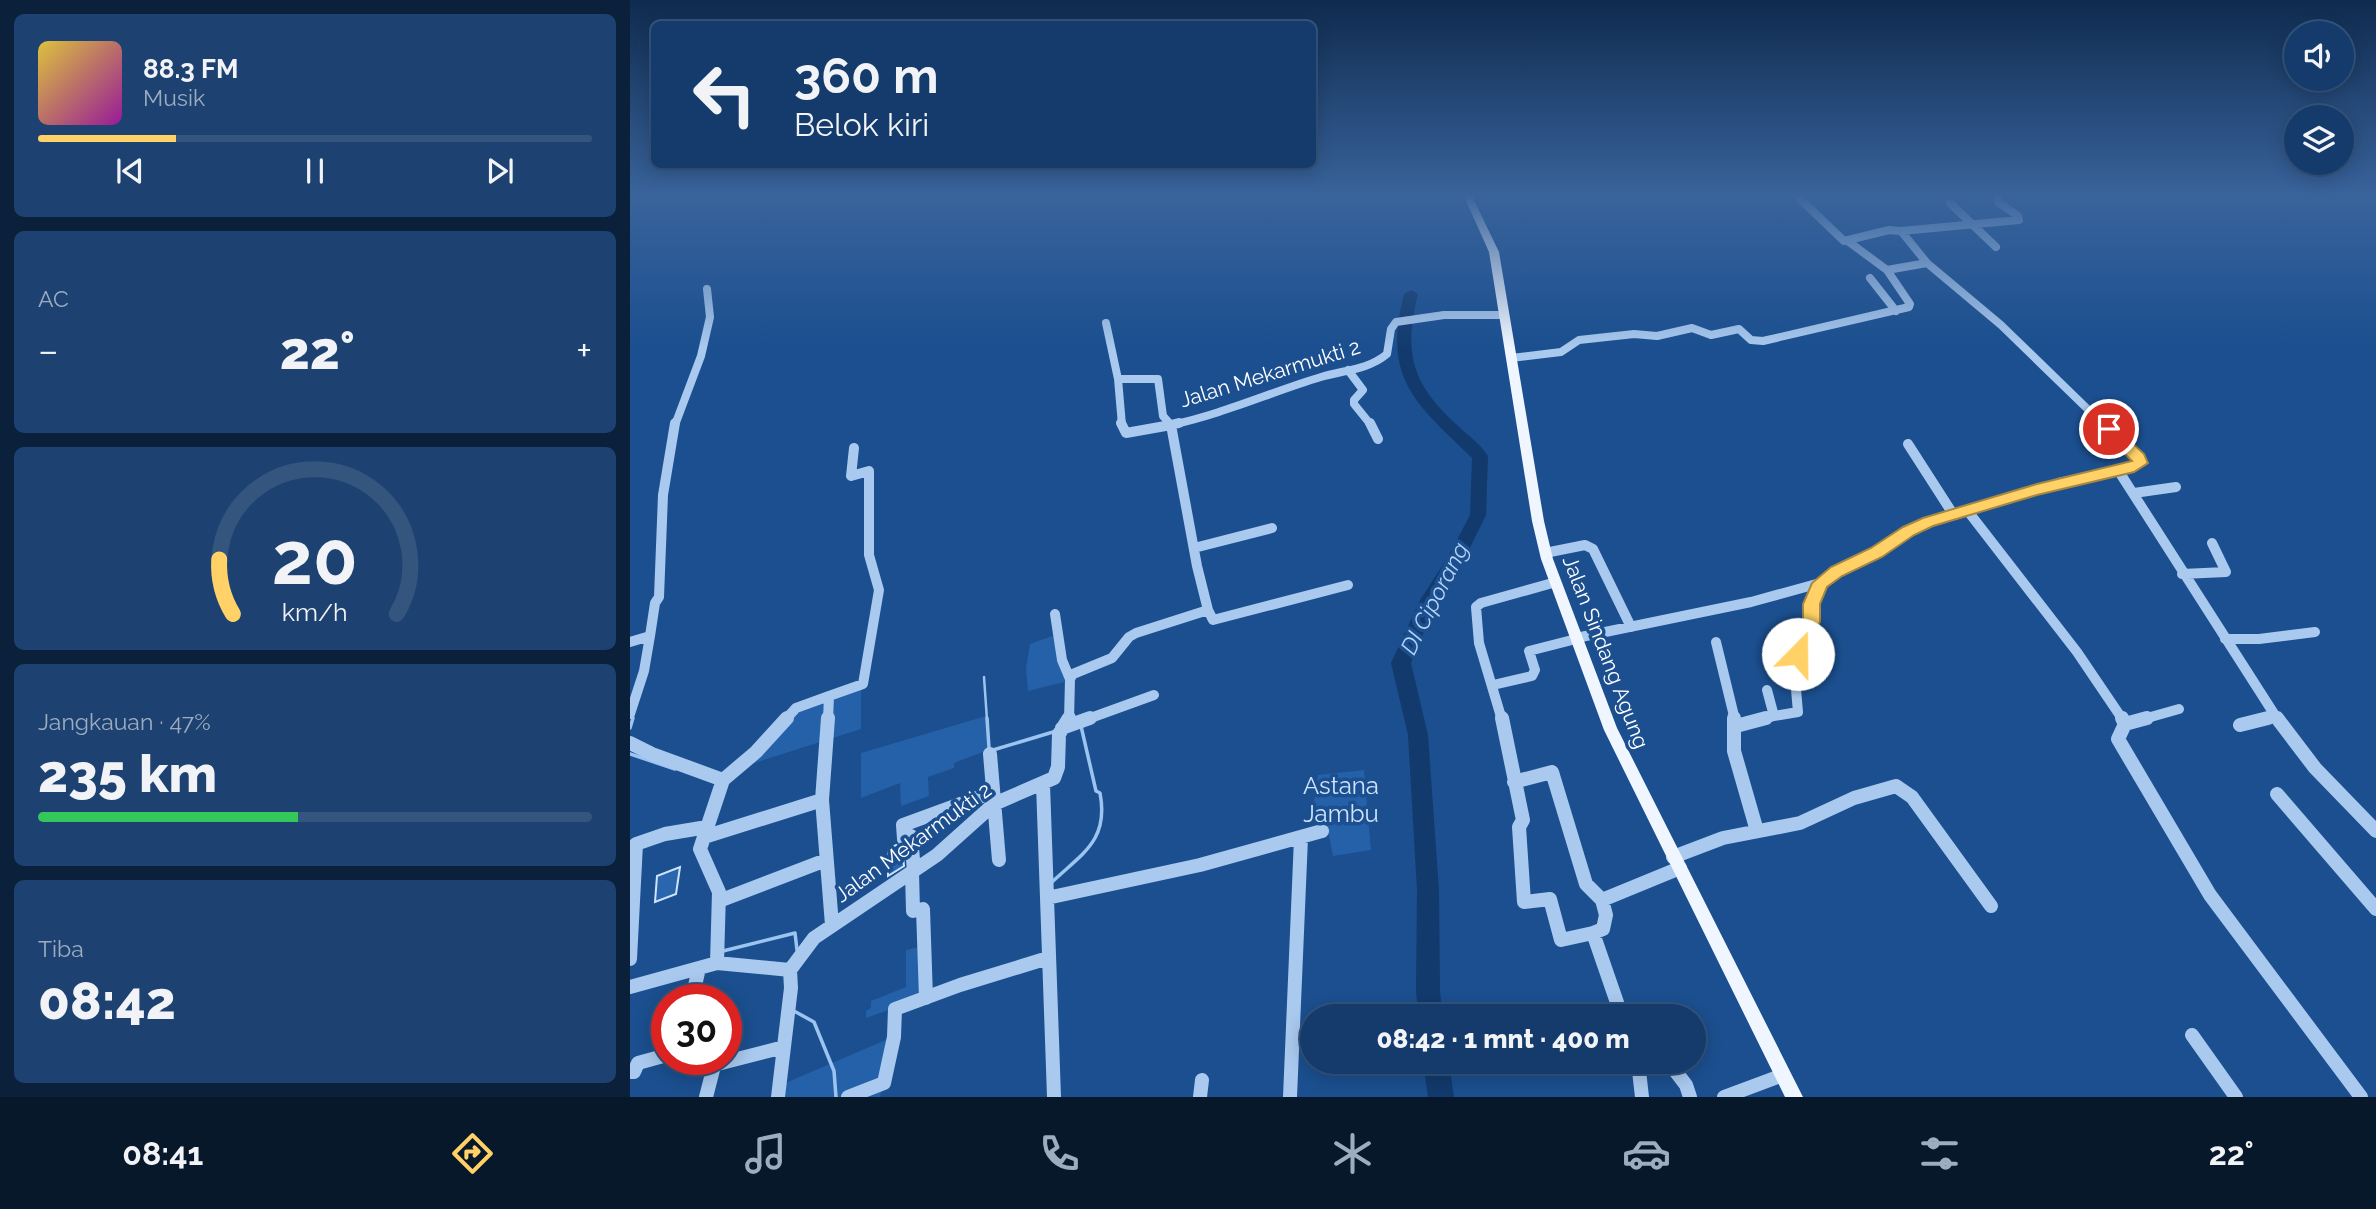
<!DOCTYPE html>
<html lang="id">
<head>
<meta charset="utf-8">
<style>
	body { margin:0; font-family:Raleway,sans-serif; background:#1d4271; color:#f1f3f6; height:100vh; display:flex; flex-direction:column; font-size:26px; white-space:nowrap }
	* { box-sizing:border-box; margin:0 }
	p { font-size:23px; color:#9dadc1 }
	.icon { flex:none; width:38px; height:38px; fill:none; stroke:currentColor; stroke-width:2; stroke-linecap:round; stroke-linejoin:round }
	.map { position:relative; flex:1; overflow:hidden }
	.panel { display:flex; flex-direction:column; gap:14px; padding:14px; background:#0b203b; width:630px }
	.panel>* { flex:none }
	.top-card { position:absolute; left:21px; top:21px; width:665px; height:147px; border-radius:10px; box-shadow:0 4px 18px #0003,0 0 0 2px #33557e; background:#143b6b; color:#f1f3f6; overflow:hidden }
	.buttons { position:absolute; left:1654px; top:21px; display:grid; gap:14px }
	.buttons a { display:grid; place-items:center; width:70px; height:70px; border-radius:50%; background:#143b6b; box-shadow:0 4px 18px #0003,0 0 0 2px #33557e; font-size:35px }
	.speed { position:absolute; left:21px; top:984px; display:flex; gap:14px; font-size:35px; font-weight:700; text-align:center }
	.speed>* { display:grid; place-content:center; width:91px; height:91px; border-radius:50%; background:#143b6b; box-shadow:0 4px 18px #0003,0 0 0 2px #33557e; line-height:1 }
	.speed .limit { border:10px solid #d22; background:#fff; color:#111 }
	.pin { position:absolute; display:grid; place-items:center; width:60px; height:60px; color:#fff; margin:-30px; border:4px solid #fff; border-radius:50%; box-shadow:0 2px 7px #0007 }
	.me { position:absolute; width:77px; margin:-38px; rotate:22deg; stroke-linejoin:round; filter:drop-shadow(0 0 5px #0008) }
	.turn { display:flex; align-items:center; gap:24px; height:147px; padding:0 28px; font-size:32px }
	.turn .icon { width:91px; height:91px; stroke-width:2.5 }
	.turn b { display:block; font-size:49px; line-height:60px }
	.big { font-size:52px; font-weight:800; line-height:1.1 }
	.panel .tile { flex:1; display:flex; flex-direction:column; justify-content:center; gap:10px; min-width:0; padding:0 24px; border-radius:10px; background:#1d4271 }
	.panel .dial { align-items:center; gap:0 }
	.dial svg { height:182px; overflow:visible; fill:none; stroke:#33557e; stroke-width:7; stroke-linecap:round; text-anchor:middle }
	.dial text { fill:#f1f3f6; stroke:none }
	.song { display:flex; align-items:center; gap:21px }
	.cover { width:84px; height:84px; border-radius:10px; background:linear-gradient(135deg,hsl(50 70% 55%),hsl(300 70% 35%)) }
	.played { height:7px; border-radius:4px; background:linear-gradient(90deg,#ffd166 25%,#33557e 25%) }
	.keys { display:flex; justify-content:space-around; direction:ltr }
	.heat { display:flex; justify-content:space-between; align-items:center; font-size:38px; direction:ltr }
	.charge { height:10px; border-radius:5px; background:linear-gradient(90deg,#34c759 47%,#33557e 0) }
	.trip { position:absolute; left:670px; top:1004px; width:406px; height:70px; border-radius:35px; background:#143b6b; box-shadow:0 4px 18px #0003,0 0 0 2px #33557e; font-weight:800; line-height:70px; text-align:center }
	.menu { display:flex; height:112px; justify-content:space-around; align-items:center; background:#08182b; color:#9dadc1 }
	.menu .icon { width:49px; height:49px }
	.menu .current { color:#ffd166 }
	.menu b { font-size:32px; color:#f1f3f6 }
	main { display:flex; flex:1; min-height:0 }
	.map>svg:first-child { display:block }
	.green { fill:#2461a8 }
	.lines { fill:none; stroke-linecap:round; stroke-linejoin:round }
	.stream-far1 { stroke:#9cc4f0; stroke-width:2.5 }
	.stream { stroke:#9cc4f0; stroke-width:3.5 }
	.river { fill:#123a6d; fill-rule:evenodd }
	.building { fill:#2a66ad; stroke:#cfe3fa; stroke-width:2 }
	.minor-far2 { stroke:#a9c9ee; stroke-width:8 }
	.minor-far1 { stroke:#a9c9ee; stroke-width:10 }
	.minor { stroke:#a9c9ee; stroke-width:14 }
	.major { fill:#f0f6ff; fill-rule:evenodd }
	.route { fill:#ffd166; stroke:#a68842; stroke-width:2 }
	.labels { text-anchor:middle; dominant-baseline:central; stroke-width:7; stroke-linejoin:round; paint-order:stroke }
	.street-label { font-size:21px; fill:#fff; stroke:#1b4f8f }
	.water-label { font-size:23px; font-style:italic; fill:#b5d3f5; stroke:#1b4f8f }
	.near-park-label { font-size:24px; fill:#cfe3fa; stroke:#1b4f8f }
</style>
</head>
<body>
<main>
<section class="panel">
<div class="tile">
<div class="song"><i class="cover"></i><div><b>88.3 FM</b><p>Musik</p></div></div>
<div class="played"></div>
<div class="keys"><svg class="icon" aria-label="previous" viewBox="0 0 24 24"><path d="M18 5L8 12l10 7zM5 5v14"/></svg><svg class="icon" aria-label="pause" viewBox="0 0 24 24"><path d="M8 5v14M16 5v14"/></svg><svg class="icon" aria-label="next" viewBox="0 0 24 24"><path d="M6 5l10 7-10 7zM19 5v14"/></svg></div>
</div>
<div class="tile"><p>AC</p>
<div class="heat"><a>−</a><b class="big">22°</b><a>+</a></div>
</div>
<div class="tile dial"><svg viewBox="0 0 100 80">
<path d="M14 69A42 42 0 1 1 86 69"/>
<path d="M14 69A42 42 0 0 1 8 45" stroke="#ffd166"/>
<text x="50" y="56" font-size="32" font-weight="700">20</text>
<text x="50" y="72" font-size="11">km/h</text>
</svg></div>
<div class="tile"><p>Jangkauan · 47%</p><b class="big">235 km</b><div class="charge"></div></div>
<div class="tile"><p>Tiba</p><b class="big">08:42</b></div>
</section>
<div class="map">
<svg width="1746" height="1097" viewBox="0 0 1746 1097">
	<rect width="100%" height="100%" fill="#1b4f8f"/>
	<path class="green" d="M425,635l13,46 -40,10 -2,-23 4,-24z
		M231,688v41l-119,38 55,-57z
		M356,716l2,34 -34,13v5l-26,9 1,19 -28,10 -1,-23 -39,15v-45z
		M734,770l7,80 -38,6 -5,-25 -14,-29 4,-27z
		M294,946l1,51 -59,21v-7l5,-3v-7l35,-14v-37z
		M265,1036l-15,61h-98l1,-13z"/>
	<g class="lines">
		<path class="stream-far1" d="M354,677l3,43"/>
		<path class="stream" d="M357,718l2,30
			M0,728l3,-10
			M363,750l60,-18
			M0,754l45,15
			M422,882c31,-29 57,-42 48,-89l-4,-2 -15,-65
			M93,951l72,-18 2,17
			M164,1011l20,11 20,49 2,26"/>
		<path class="river" d="M781,290l7,4c-15,60 -6,90 39,131 10,10 24,19 31,31l-2,59 -25,51 -27,42 -23,55 17,72 11,155 1,102 3,25h-24l-3,-25 1,-102 -9,-155 -17,-72 29,-63 28,-43 22,-42 2,-57c-57,-55 -90,-79 -68,-164z
			M793,1062h26l5,35h-26z"/>
	</g>
	<path class="building" d="M266,845l6,3 2,18 -16,10v-27z
		M50,867l-4,27 -21,8 2,-26z"/>
	<g class="lines">
		<path class="minor-far2" d="M1165,194l49,47 45,-11 12,1
			M1320,203l46,44
			M1219,242l38,28
			M1297,263l74,62 103,100
			M1240,278l26,33
			M476,323l12,56h40l5,37 8,9
			M881,358l50,-6 18,-12 55,-6 23,2 35,-8 19,7 28,-6 12,11 12,1 146,-34 1,-3 -23,-34 40,-7 -26,-32 118,-11 -1,-4 -20,-14 -1,-8
			M718,370l15,20 -9,10v4l17,21
			M488,379l4,46
			M45,425l26,-69 9,-39 -3,-28
			M541,425c52,-11 100,-33 150,-48 23,-7 47,-7 66,-23l4,-25 5,-7 48,-7h60"/>
		<path class="minor-far1" d="M491,423l5,10 45,-8
			M740,423l8,16
			M1278,444l45,70
			M1488,470l160,250
			M1504,493l42,-6
			M1337,510l110,142 46,68
			M564,548l78,-20
			M915,553l40,-8 8,4 38,78
			M1552,574l44,-2 -14,-29
			M578,610l5,10 135,-35
			M425,614l7,46 8,19
			M20,636l5,-33 4,-6 4,-102 12,-72
			M946,638l175,-36 69,-19
			M1595,639h34l56,-7
			M0,642l20,-6 -6,35 -14,43
			M1086,642l19,78
			M863,685l39,-9 3,-6 -6,-19 47,-12
			M199,696l34,-12 16,-94 -10,-35v-84l-18,5 3,-28
			M1144,716l24,-4c-2,-24 -6,-50 3,-73 3,-6 10,-12 11,-19 2,-15 1,-30 13,-42l51,-26 42,-26 141,-43 69,-15 13,-7 -39,-38
			M155,720l11,-12 33,-12 -1,24
			M439,720l1,-41 3,-5 39,-16 17,-21 7,-4 72,-23 -11,-44 -26,-141 8,-2
			M455,720l69,-25
			M872,720l-23,-77 -3,-36 5,-4 75,-21
			M1130,720l14,-4 -7,-26
			M1510,720l39,-11
			M1631,720l15,-4"/>
		<path class="minor" d="M198,718l-6,82 10,125
			M872,718l21,102 -4,7 5,75 26,-3 11,41 32,-7
			M1104,718v33l23,80
			M1492,718l3,6 -7,15 92,156 151,202
			M1647,718l38,50 61,63
			M1495,724l22,-6
			M1610,725l28,-7
			M1106,726l30,-8
			M432,728l28,-10
			M0,743l22,11 71,26 -23,69 19,43 -2,71 73,7 1,18 -13,109
			M360,754l9,106
			M93,780l33,-28 31,-34
			M884,782l38,-10 34,112 16,16
			M413,784l11,313
			M1647,794l99,115
			M74,837l118,-37
			M1043,857l50,-19 77,-15 54,-25 42,-12 16,11 79,109
			M284,871l-3,-35 -7,3 -1,-14 90,-33
			M282,872l1,39 10,-2 3,89
			M417,898l153,-33 122,-34
			M89,901l107,-41
			M0,959l6,-115 29,-10 42,-7
			M160,970l24,-32 123,-83 57,-51 60,-26 4,-11 1,-33 10,-16
			M0,987l87,-24
			M62,999l7,-31
			M992,1017l-29,-84 10,-4 3,-14 -4,-15 78,-32
			M1562,1035l44,62
			M51,1059l-1,5 16,-4 -2,10 90,-23
			M1008,1062l4,35
			M1010,1070l30,-6 16,21 4,12
			M0,1072h4l4,-9 29,-8
			M76,1097l8,-31
			M218,1097l36,-14 10,-46 1,-28 65,-24 88,-27
			M570,1097l2,-17
			M660,1097l11,-259
			M1094,1097l59,-22"/>
		<path class="major" d="M833,194h8l28,58 45,269 9,38 64,169 186,369h-18l-181,-367 -63,-171 -9,-38 -43,-269z"/>
	</g>
	<linearGradient id="sky" x2="0" y2="1"><stop stop-color="#0f2b4f"/><stop offset="0.56" stop-color="#39639b"/><stop offset="1" stop-color="#39639b" stop-opacity="0"/></linearGradient>
	<rect width="1746" height="348" fill="url(#sky)"/>
	<path class="route" d="M1479,424l5,2 30,28 4,9 -14,9 -97,23 -104,31 -19,9 -32,22 -40,19 -15,11 -7,17v18l-9,14 -7,23 -6,3 -6,-3 -3,-5 5,-20 9,-14v-16l9,-21 19,-16 40,-19 32,-21 20,-9 114,-34 95,-23 -28,-28v-7z"/>
	<g class="labels">
		<g class="street-label">
			<text transform="translate(640 373) rotate(-17)">Jalan Mekarmukti 2</text>
			<text transform="translate(976 652) rotate(69)">Jalan Sindang Agung</text>
			<text transform="translate(283 842) rotate(-36)">Jalan Mekarmukti 2</text>
		</g>
		<g class="water-label">
			<text transform="translate(804 598) rotate(-63)">DI Ciporang</text>
		</g>
		<g class="near-park-label">
			<text x="711" y="785">Astana<tspan x="711" dy="28">Jambu</tspan></text>
		</g>
	</g>
</svg>
<div class="buttons">
<a><svg class="icon" aria-label="sound" viewBox="0 0 24 24"><path d="M4 9h4l5-4v14l-5-4H4zM17 9q2 3 0 6"/></svg></a>
<a><svg class="icon" aria-label="layers" viewBox="0 0 24 24"><path d="M12 4l9 5-9 5-9-5zM3 14l9 5 9-5"/></svg></a>
</div>
<div class="speed"><div class="limit">30</div></div>
<div class="pin" style="left:1479px;top:429px;background:#d93025"><svg class="icon" aria-label="arrive" viewBox="0 0 24 24"><path d="M6 21V4h12l-3 4 3 4H6"/></svg></div>
<svg class="me" style="left:1168px;top:654px" viewBox="-20 -20 40 40"><circle r="19" fill="#fff"/><path d="M0-13L10 11 0 6-10 11z" fill="#ffd166"/></svg>
<div class="trip">08:42 · 1 mnt · 400 m</div>
<div class="top-card">
<div class="turn"><svg class="icon" aria-label="left" viewBox="0 0 24 24"><path d="M17 20v-9H6M10 6l-5 5 5 5"/></svg><div><b>360 m</b>Belok kiri</div></div>
</div>
</div>
</main>
<nav class="menu">
<b>08:41</b>
<svg class="icon current" aria-label="directions" viewBox="0 0 24 24"><path d="M12 3l9 9-9 9-9-9zM9 14v-3h6M13 9l2 2-2 2"/></svg>
<svg class="icon" aria-label="music" viewBox="0 0 24 24"><path d="M9 18V5l10-2v13"/><circle cx="6" cy="18" r="3"/><circle cx="16" cy="16" r="3"/></svg>
<svg class="icon" aria-label="phone" viewBox="0 0 24 24"><path d="M5 4h4l2 5-3 2q2 4 5 5l2-3 5 2v4C11 20 4 13 5 4z"/></svg>
<svg class="icon" aria-label="climate" viewBox="0 0 24 24"><path d="M12 3v18M4 7l16 10M4 17L20 7"/></svg>
<svg class="icon" aria-label="car" viewBox="0 0 24 24"><path d="M5 17H2v-5l4-1 3-4h7l3 4 3 1v5h-3M9 17h6M6 11h13"/><circle cx="7" cy="17" r="2"/><circle cx="17" cy="17" r="2"/></svg>
<svg class="icon" aria-label="filters" viewBox="0 0 24 24"><path d="M4 7h16M4 17h16"/><circle cx="9" cy="7" r="2"/><circle cx="15" cy="17" r="2"/></svg>
<b>22°</b>
</nav>
</body>
</html>
